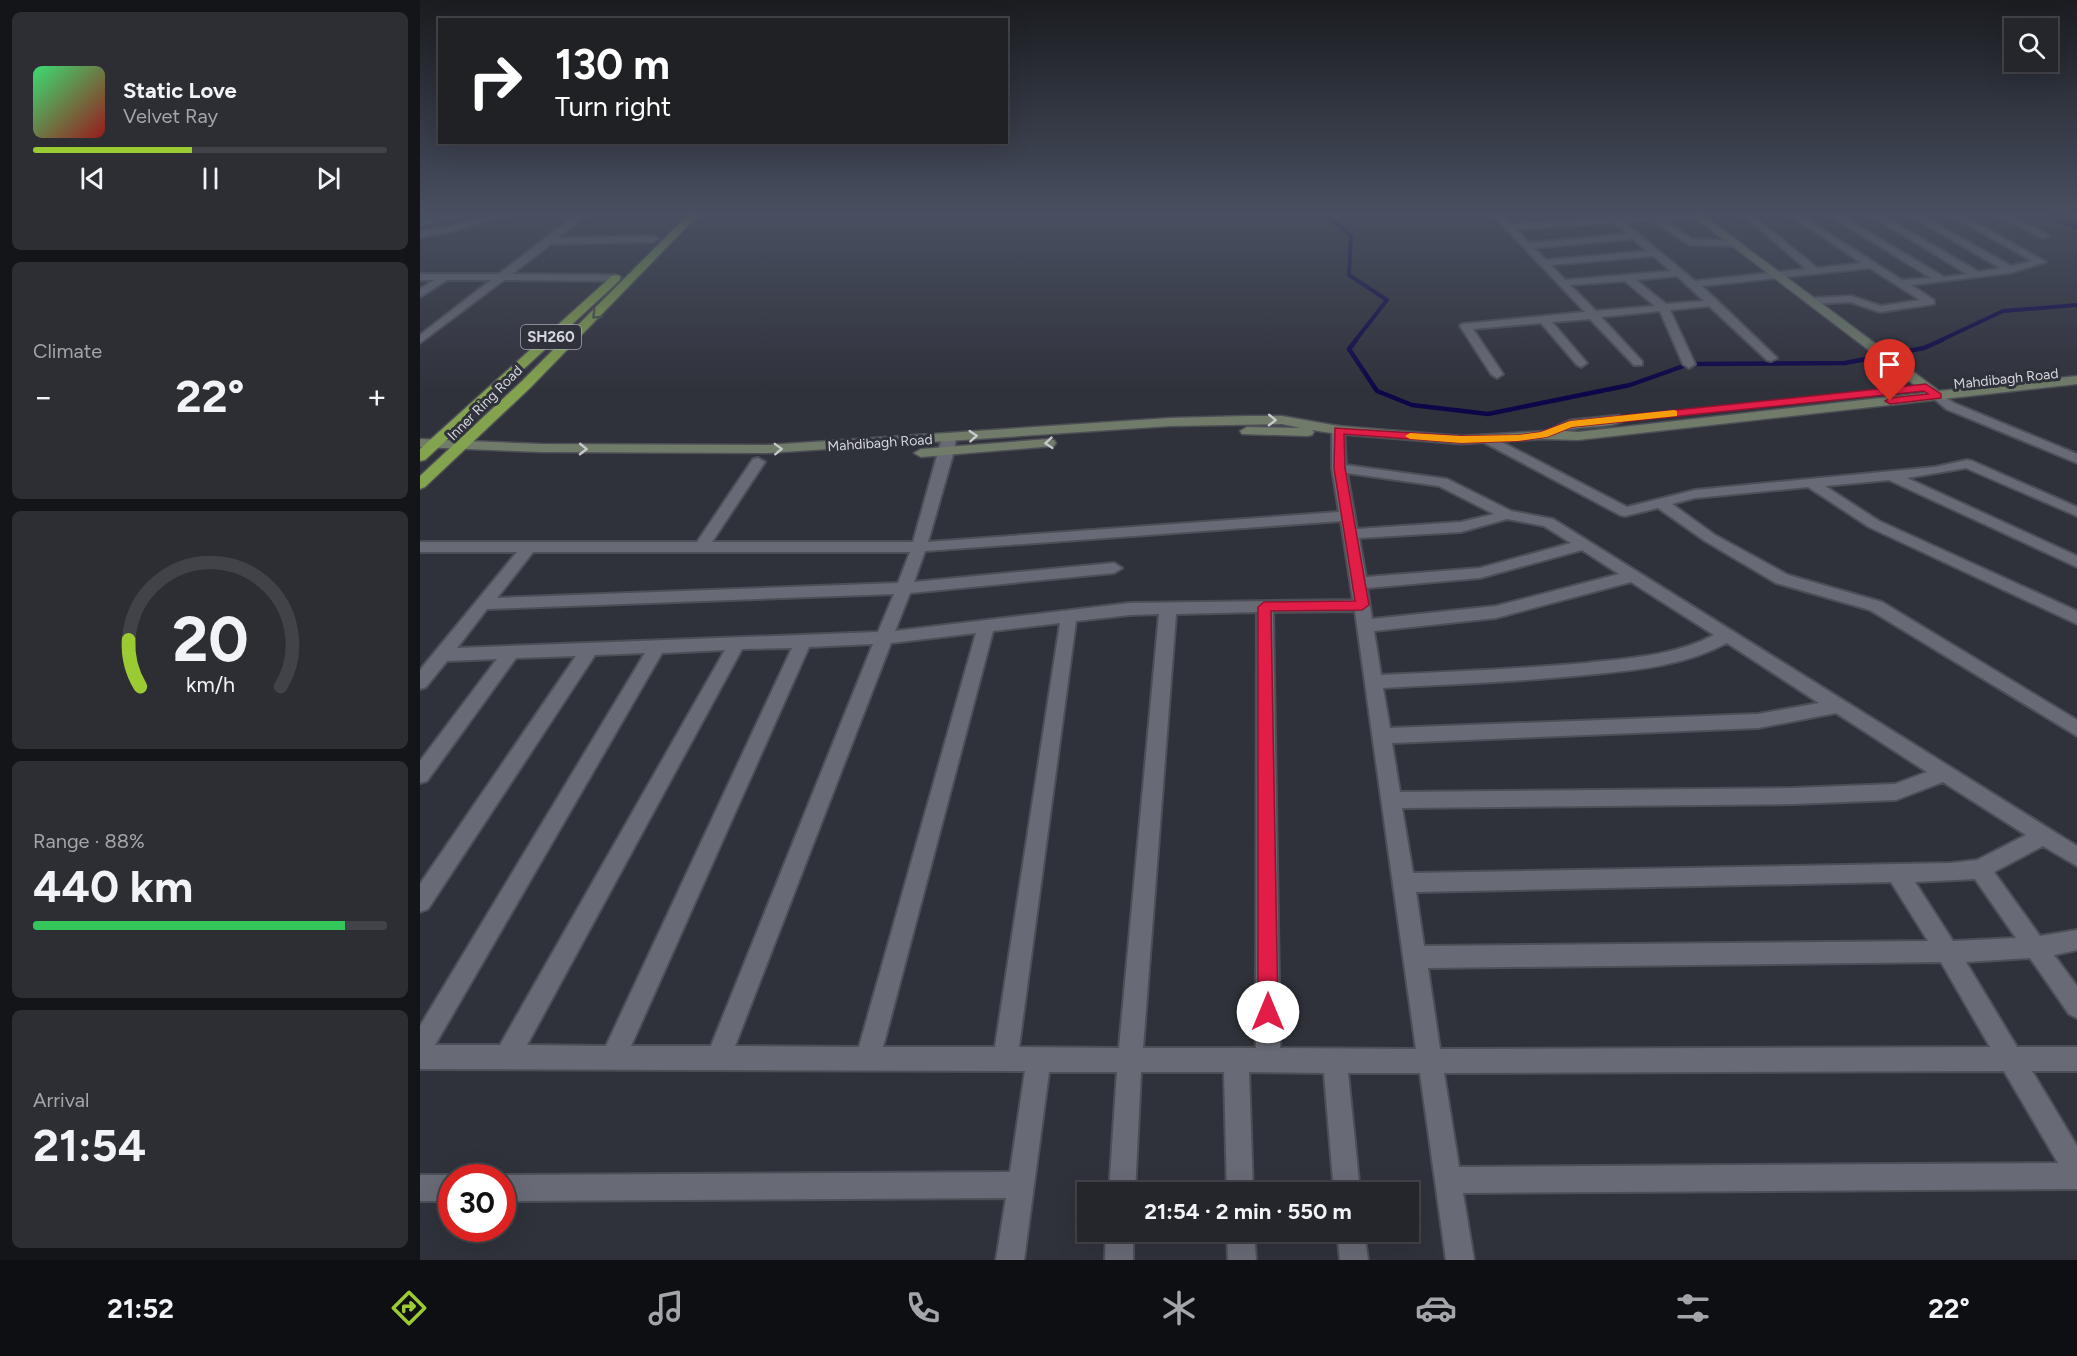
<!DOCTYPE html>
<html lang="en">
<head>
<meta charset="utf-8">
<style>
	body { margin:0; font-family:Figtree,sans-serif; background:#2c2e34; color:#f1f3f6; height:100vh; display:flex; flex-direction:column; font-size:22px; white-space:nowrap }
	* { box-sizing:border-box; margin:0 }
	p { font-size:20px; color:#a3a5a9 }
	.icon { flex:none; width:33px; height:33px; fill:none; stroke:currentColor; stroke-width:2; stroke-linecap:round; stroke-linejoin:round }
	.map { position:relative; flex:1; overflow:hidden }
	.drawer { display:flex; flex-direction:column; gap:12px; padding:12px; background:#141518; width:420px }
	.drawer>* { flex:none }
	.hud { position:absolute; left:18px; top:18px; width:570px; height:126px; border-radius:0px; box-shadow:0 6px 24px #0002,0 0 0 2px #414348; background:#202124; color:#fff; overflow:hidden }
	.buttons { position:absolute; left:1584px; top:18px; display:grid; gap:12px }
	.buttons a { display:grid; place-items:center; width:54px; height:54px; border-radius:0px; background:#24262c; box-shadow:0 6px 24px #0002,0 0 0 2px #414348; font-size:30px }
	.speed { position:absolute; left:18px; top:1164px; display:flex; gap:12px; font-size:30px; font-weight:700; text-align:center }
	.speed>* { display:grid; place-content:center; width:78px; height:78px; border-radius:50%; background:#24262c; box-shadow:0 6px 24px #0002,0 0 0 2px #414348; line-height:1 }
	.speed .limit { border:9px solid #d22; background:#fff; color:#111 }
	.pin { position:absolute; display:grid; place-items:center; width:51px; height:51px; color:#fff; margin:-62px -26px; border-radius:50% 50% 50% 0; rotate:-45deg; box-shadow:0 0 6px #0007 }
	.pin .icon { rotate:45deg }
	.me { position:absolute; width:66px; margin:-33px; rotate:0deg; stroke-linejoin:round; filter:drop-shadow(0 0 4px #0008) }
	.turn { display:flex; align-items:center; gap:21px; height:126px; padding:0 18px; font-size:27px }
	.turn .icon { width:78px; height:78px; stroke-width:2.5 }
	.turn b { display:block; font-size:42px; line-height:51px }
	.big { font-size:45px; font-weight:700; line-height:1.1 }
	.drawer .widget { flex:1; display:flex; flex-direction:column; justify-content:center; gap:9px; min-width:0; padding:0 21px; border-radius:9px; background:#2c2e34 }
	.drawer .dial { align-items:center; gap:0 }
	.dial svg { height:156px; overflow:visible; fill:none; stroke:#414348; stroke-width:7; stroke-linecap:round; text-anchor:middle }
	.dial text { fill:#f1f3f6; stroke:none }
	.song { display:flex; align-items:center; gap:18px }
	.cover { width:72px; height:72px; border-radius:9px; background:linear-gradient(135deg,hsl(140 70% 55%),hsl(0 70% 35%)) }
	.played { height:6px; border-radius:3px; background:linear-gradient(90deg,#9bcb33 45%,#414348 45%) }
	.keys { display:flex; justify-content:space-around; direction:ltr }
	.heat { display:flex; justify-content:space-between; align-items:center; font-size:33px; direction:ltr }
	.charge { height:9px; border-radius:4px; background:linear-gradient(90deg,#34c759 88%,#414348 0) }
	.trip { position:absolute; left:657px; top:1182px; width:342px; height:60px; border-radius:0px; background:#24262c; box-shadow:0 6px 24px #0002,0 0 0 2px #414348; font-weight:700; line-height:60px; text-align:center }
	.dock { display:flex; height:96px; justify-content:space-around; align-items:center; background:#0e0f12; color:#a3a5a9 }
	.dock .icon { width:42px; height:42px }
	.dock .selected { color:#9bcb33 }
	.dock b { font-size:27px; color:#f1f3f6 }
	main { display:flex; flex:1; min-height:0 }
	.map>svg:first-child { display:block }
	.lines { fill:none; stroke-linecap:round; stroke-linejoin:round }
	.stream-far1 { stroke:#0c0749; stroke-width:4 }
	.stream { stroke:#0c0749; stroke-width:4.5 }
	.river { fill:#0c0749; fill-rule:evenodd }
	.street-casing { stroke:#4d4f56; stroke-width:4 }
	.secondary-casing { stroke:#4d4f56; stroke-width:3 }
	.highway-casing { stroke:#4d4f56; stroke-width:3 }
	.street { fill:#686b75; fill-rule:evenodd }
	.secondary { fill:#707c69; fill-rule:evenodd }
	.highway { fill:#84a34e; fill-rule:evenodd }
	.oneway { stroke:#495441 }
	.oneway2 { stroke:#c6c9cb }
	.route { fill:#e11d48; stroke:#92132f; stroke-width:1.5 }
	.slow { fill:#f59e0b }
	.labels { text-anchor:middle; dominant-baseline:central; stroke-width:6; stroke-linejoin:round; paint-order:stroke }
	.far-street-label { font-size:14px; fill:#d5d7dc; stroke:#30323b }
	.shield { fill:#30323b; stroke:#a4a6ac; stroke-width:1.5 }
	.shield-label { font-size:15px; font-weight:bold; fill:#d5d7dc }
</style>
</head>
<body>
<main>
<section class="drawer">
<div class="widget">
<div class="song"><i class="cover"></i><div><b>Static Love</b><p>Velvet Ray</p></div></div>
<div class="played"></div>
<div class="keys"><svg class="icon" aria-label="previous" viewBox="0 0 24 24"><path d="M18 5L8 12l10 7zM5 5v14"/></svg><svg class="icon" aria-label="pause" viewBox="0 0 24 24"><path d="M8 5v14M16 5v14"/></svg><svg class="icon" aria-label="next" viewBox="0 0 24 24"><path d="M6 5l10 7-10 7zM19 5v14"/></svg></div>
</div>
<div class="widget"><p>Climate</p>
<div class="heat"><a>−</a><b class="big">22°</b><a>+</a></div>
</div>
<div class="widget dial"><svg viewBox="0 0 100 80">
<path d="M14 69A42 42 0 1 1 86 69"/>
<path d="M14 69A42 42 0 0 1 8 45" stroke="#9bcb33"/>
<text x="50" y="56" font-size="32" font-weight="700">20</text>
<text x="50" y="72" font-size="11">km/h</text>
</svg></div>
<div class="widget"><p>Range · 88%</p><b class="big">440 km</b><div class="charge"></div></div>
<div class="widget"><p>Arrival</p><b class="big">21:54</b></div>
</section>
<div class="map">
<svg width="1657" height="1260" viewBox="0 0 1657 1260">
	<rect width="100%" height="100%" fill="#30323b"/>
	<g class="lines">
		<path class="stream-far1" d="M905,213l26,23 -2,39 38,25 -32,41
			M1519,341l64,-30 74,-6"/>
		<path class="stream" d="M936,340l-7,9 28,42 35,14 76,9 142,-29 59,-21 156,-1 79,-15 18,-8"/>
		<path class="river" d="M1622,213h27l8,3v14l-32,-13z"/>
		<defs>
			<path id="street" d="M33,213h17l-50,13v-6z
				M78,213h15l-63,19 -30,5v-6l26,-4z
				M158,213h10l-30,25 95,-2 5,3 -5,3 -102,2 -39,30 104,1 5,3 -5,3 -112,-1 -84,63v-8l71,-55h-44l-27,17v-8l14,-9h-14v-6h79z
				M1071,213h9l11,11 96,-6 -4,-5h9l6,4 29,-2 1,-2 9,2 43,-2 2,2 -5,3 -33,2 28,19 44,2 5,3 -2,2 -49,-1 -37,-24 -29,1 71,59 111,-12 -65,-56h9l67,55 45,-5 -76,-50h10l106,67 29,-2 -105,-65h10l108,64 23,-3 -100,-61h10l102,59 21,-4 -94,-55h11l94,53 21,-5 -85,-48h12l87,49 -36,11 -99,12 23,15v4l-54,8 -30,-10 -37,2 -5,-3 5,-3 38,-2 30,10 39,-6 -50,-32 -168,18 73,70 2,2 -6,3 -4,-1 -58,-54 -39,4 25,54 -6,4 -6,-4 -23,-53 -59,6 41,44v4h-8l-44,-46 -38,3 35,41 -6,4 -4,-2 -36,-42 -68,6 30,45 -6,4 -6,-4 -31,-48 2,-2 123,-12zM1194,223l13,11 -98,9 -13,-14zM1213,239l14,12 -101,9 -12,-12zM1233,256l18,15 -106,9 -14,-15zM1257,276l27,25 -38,3 -30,-24zM1205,281l30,25 -59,5 -26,-26z
				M1574,213h12l44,23 -8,2z
				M1517,392l17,11 123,51v9l-131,-54 -15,-13z
				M918,426l6,4 2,35 101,14 64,32 42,8 524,327v20l-34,-20 -49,26 46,64 37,-6v20l-23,5 23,31v32l-8,-4 -39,-56 -64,4 51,85h60v24h-45l45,75v43l-614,4 11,67h-28l-26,-187h-72l12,119h-26l-10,-119 -75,-1 4,120h-26l-3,-120h-83l-6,120h-26l8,-120h-68l-25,188h-28l10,-62 -504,3v-23h-7l7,-3 508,-3 15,-101 -605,-2v-43l225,-373 -50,2 -167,254 -8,3v-28l156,-228 -60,2 -89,123 -7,2v-22l77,-102 -50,2 -21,26 -6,2v-19l97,-118h-97v-10h277l56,-83 5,-1 7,4 -53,80h201l29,-104 7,-4 7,4 -2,13 -26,91 411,-30 -7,-44v-38zM927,473l92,13 55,28 -33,8 -104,7zM1087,519l37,7 27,17 -91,25 -114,9 -7,-39 102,-6zM921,521l12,79 -223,3 -235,28 15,-38 204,-20 8,-5 -8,-5 -200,19 11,-31zM1162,550l37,24 -123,32 -124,13 -5,-31 113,-10zM113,552h377l-12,31 -401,15zM1211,582l83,53c-40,21 -84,23 -128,28 -68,6 -136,9 -205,12l-7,-44 122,-13zM474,594l-16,38 -421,16 30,-39zM935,611l61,438 -136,-1 -7,-436zM837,612l-1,436h-113l33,-434zM739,614l-40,434 -100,-1 57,-426 54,-6zM640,623l-65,424h-112l110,-416zM556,633l-117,414 -124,-1 156,-403zM1307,643l92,60 -61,11 -368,14 -7,-40c67,-4 135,-6 202,-13 50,-5 96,-8 142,-32zM453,644l-162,402h-80l178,-399zM372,648l-186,398 -79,-1 215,-396zM305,650l-225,395h-65l227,-392zM1416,713l91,59 -32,12 -102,4 -393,4 -8,-49 366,-15zM1523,782l83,53 -49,25 -26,3 -538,10 -11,-65 391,-4 103,-4zM1555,879l41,59 -63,3 -38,-59zM1471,882l37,59 -504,5 -8,-54zM1521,962l49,85 -550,2 -12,-81zM1584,1071l54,92 -599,4 -15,-94z
				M1070,436l137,71 68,-17 240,-23 32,-7 5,1 105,46v9l-111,-48 -59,10 170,78v11l-188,-87 -64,6 54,35 198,90v13l-208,-97 -61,-40 -113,11 -23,6 43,31 73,40 94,27 195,118v16l-207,-126 -94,-27 -71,-42 -47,-33 -33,8 -5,-1 -135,-72 -2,-3z
				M0,1175h32l7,3h-7v23h-32z
				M686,1232h27v28h-28z
				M807,1232h27l2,28h-28z
				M917,1232h27l4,28h-28z"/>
			<path id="secondary" d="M1269,213h11l239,178 138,-15v8l-499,56 -35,-1 -82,5 -123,-10 -26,-4 2,2 -2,3 -5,1 -65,-2 -2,-3 7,-4 54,1 -19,-4 -112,2 -402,27 -227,-1 -121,-5v-8l121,5 227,1 402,-27 78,-2h34l56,10 123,10 85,-5 24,-11 49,-5 7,4c-10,10 -46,6 -62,12l14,1 347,-39z
				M629,439l5,1 2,3 -2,3 -133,11 -7,-4 7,-4z"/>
			<path id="highway" d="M270,213h10l-170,175 -105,99 -5,2v-13l101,-94z
				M196,275l4,1v4l-195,180 -5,1v-12l192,-173z"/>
		</defs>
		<use href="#street" class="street-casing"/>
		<use href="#secondary" class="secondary-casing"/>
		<use href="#highway" class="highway-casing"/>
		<use href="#street" class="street"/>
		<use href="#secondary" class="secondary"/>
		<use href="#highway" class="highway"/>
	</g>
	<defs><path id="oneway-chevron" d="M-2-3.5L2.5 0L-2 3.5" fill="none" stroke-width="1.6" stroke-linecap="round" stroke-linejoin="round" transform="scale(1.5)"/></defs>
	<use class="oneway" href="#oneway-chevron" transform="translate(176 315) rotate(135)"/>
	<g class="oneway2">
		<use href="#oneway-chevron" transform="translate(852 420) rotate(1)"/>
		<use href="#oneway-chevron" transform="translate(553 436) rotate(-4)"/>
		<use href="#oneway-chevron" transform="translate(629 443) rotate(175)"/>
		<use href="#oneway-chevron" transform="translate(163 449) rotate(1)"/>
		<use href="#oneway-chevron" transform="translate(358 449) rotate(-2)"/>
	</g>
	<linearGradient id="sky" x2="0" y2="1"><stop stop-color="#1a1c20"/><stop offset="0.55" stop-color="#484f60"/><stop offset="1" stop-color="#484f60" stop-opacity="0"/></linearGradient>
	<rect width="1657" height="389" fill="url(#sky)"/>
	<path class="route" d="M1506,384l15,10v4l-51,6 -5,-3 5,-3 38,-4 -4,-3 -352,36 -25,10 -29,4 -57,2 -117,-9 1,34 24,137 -7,5 -91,1 7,401 -3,7 -7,3 -7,-3 -3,-7v-405l6,-5 91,-1 -21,-133 1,-40 126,8 57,-1 23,-3 29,-11z"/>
	<path class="slow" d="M1254,410l3,1v5l-105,11 -25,10 -29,4 -57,2 -51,-4 -5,-3 5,-3 51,3 57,-1 23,-3 29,-11z"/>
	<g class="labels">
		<g class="far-street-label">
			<text transform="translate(1586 379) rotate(-6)">Mahdibagh Road</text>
			<text transform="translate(65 403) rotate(-45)">Inner Ring Road</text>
			<text transform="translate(460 443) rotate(-4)">Mahdibagh Road</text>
		</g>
		<rect class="shield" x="101" y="325" width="60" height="24" rx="4.5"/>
		<g class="shield-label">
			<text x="131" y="337">SH260</text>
		</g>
	</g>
</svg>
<div class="buttons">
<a><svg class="icon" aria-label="search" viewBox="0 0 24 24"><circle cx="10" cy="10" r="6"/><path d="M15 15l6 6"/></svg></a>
</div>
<div class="speed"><div class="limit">30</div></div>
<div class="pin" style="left:1470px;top:401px;background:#d93025"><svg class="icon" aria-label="arrive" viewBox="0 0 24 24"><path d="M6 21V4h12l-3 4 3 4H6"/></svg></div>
<svg class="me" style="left:848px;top:1012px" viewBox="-20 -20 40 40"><circle r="19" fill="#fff"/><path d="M0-13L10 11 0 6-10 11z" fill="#e11d48"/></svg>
<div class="trip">21:54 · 2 min · 550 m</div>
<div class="hud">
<div class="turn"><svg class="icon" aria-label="right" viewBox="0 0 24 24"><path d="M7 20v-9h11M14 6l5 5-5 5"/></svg><div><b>130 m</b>Turn right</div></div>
</div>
</div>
</main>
<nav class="dock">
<b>21:52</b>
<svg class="icon selected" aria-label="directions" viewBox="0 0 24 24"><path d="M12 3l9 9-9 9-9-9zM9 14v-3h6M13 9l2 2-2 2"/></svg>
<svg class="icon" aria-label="music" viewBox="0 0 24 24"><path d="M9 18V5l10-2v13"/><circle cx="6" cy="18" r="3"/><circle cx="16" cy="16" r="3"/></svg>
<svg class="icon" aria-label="phone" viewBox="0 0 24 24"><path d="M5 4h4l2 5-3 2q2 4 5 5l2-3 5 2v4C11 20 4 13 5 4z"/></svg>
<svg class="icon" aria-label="climate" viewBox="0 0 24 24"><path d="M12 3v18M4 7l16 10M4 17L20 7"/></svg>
<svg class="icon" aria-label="car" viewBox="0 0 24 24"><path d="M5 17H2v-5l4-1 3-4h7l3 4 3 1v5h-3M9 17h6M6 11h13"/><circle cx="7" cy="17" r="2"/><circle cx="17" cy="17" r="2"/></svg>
<svg class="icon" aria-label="filters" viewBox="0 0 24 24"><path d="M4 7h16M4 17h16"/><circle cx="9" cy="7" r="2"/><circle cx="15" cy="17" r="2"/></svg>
<b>22°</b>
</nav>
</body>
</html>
